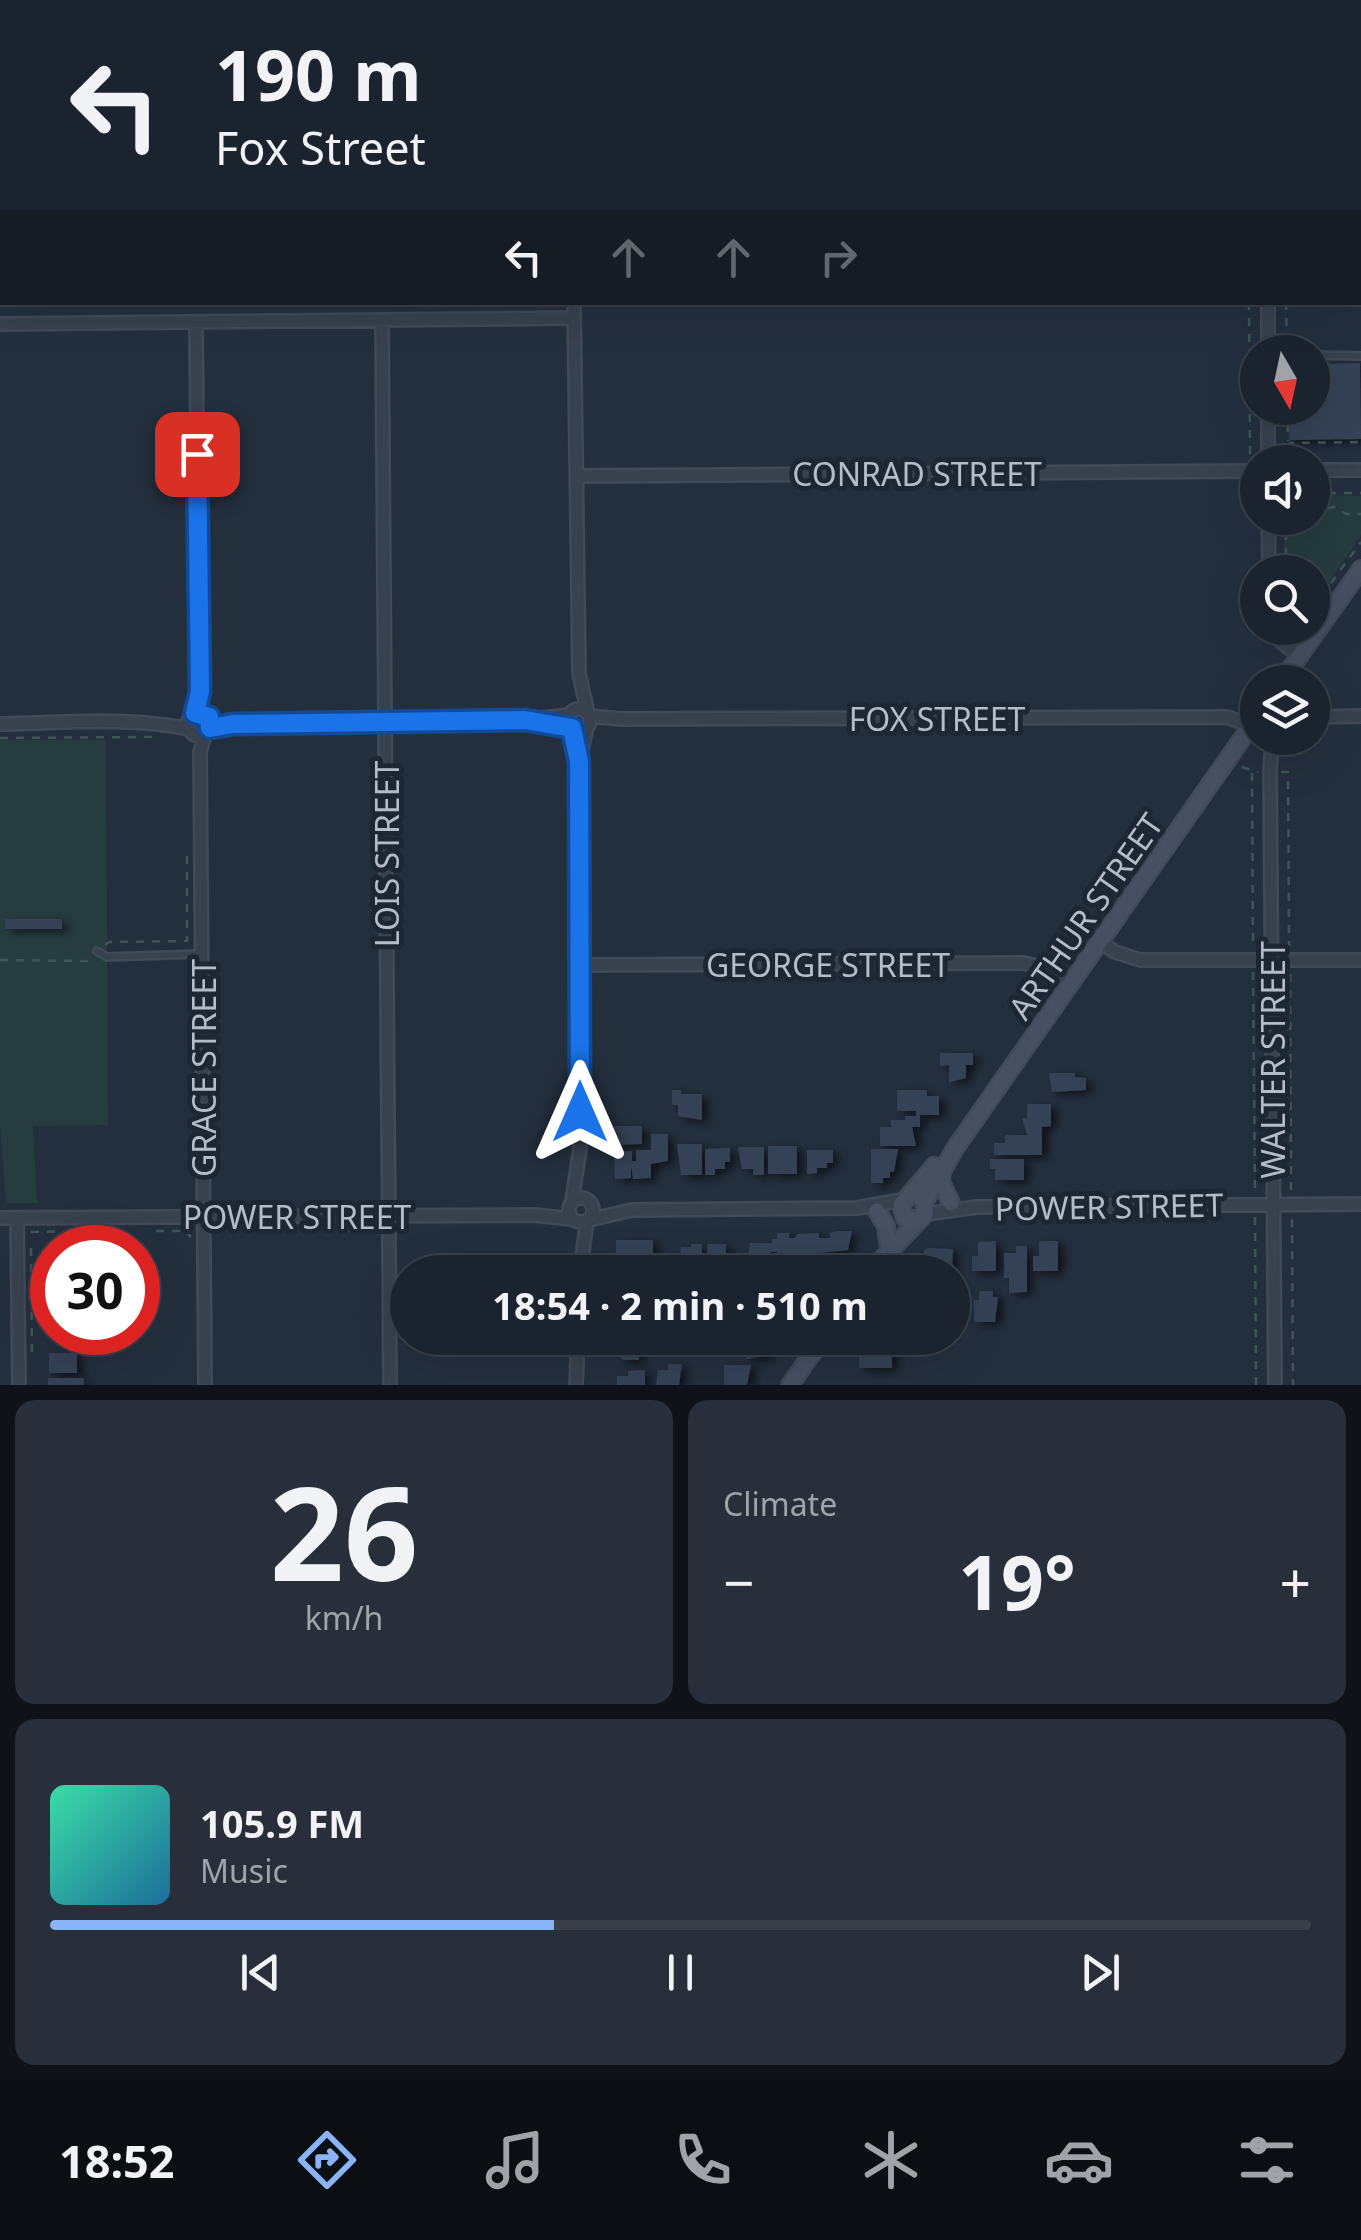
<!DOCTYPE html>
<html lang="en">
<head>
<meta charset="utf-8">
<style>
	body { margin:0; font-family:"Noto Sans",sans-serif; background:#282f3a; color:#f1f3f6; height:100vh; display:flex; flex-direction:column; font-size:38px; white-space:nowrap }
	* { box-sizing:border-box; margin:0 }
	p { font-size:32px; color:#a0a4aa }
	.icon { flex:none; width:55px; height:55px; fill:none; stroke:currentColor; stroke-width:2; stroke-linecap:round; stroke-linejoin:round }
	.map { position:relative; height:1385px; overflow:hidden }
	.drawer { display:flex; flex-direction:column; gap:15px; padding:15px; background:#0f1319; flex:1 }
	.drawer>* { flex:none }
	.hud { position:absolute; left:0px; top:0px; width:1362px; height:305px; box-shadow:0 10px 40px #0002,0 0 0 2px #39404a; background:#1b232e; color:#f1f3f6; overflow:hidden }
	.needle { width:65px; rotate:171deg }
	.fabs { position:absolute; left:1240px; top:335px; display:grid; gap:20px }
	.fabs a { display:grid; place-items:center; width:90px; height:90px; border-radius:50%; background:#1b232e; box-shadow:0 10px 40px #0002,0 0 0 2px #39404a; font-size:50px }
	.speed { position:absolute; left:30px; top:1225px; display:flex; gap:20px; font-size:50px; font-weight:700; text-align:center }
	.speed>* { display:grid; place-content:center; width:130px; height:130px; border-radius:50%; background:#1b232e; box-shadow:0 10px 40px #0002,0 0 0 2px #39404a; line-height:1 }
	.speed .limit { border:15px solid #d22; background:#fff; color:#111 }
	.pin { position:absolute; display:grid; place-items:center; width:85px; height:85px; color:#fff; margin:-42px; border-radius:20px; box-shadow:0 5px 15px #0006 }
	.me { position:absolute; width:110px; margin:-55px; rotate:0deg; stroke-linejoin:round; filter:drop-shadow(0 0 8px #0008) }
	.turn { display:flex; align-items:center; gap:35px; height:210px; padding:0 50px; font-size:45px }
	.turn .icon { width:130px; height:130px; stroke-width:2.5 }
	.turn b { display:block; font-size:70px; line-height:85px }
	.lanes { display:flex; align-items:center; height:95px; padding:0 50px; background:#0003; justify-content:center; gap:50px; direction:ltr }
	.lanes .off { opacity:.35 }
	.big { font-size:75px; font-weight:700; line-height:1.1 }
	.drawer .card { flex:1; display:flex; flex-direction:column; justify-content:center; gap:15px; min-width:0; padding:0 35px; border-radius:20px; background:#282f3a }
	.drawer .dial { align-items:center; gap:0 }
	.dial b { font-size:130px; line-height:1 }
	.song { display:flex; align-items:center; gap:30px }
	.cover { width:120px; height:120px; border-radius:15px; background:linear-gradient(135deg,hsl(160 70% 55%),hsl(200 70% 35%)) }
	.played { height:10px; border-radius:5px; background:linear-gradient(90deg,#8ab4f8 40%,#39404a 40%) }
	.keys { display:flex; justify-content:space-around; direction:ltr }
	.heat { display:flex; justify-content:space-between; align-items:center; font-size:55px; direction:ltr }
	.drawer .tiles { flex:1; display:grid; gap:15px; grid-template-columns:1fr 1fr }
	.card:last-child { grid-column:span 2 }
	.trip { position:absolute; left:390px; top:1255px; width:580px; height:100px; border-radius:50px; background:#1b232e; box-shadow:0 10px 40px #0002,0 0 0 2px #39404a; font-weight:700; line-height:100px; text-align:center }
	.menu { display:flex; height:160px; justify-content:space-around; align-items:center; background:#0b0e12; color:#a0a4aa }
	.menu .icon { width:70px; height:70px }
	.menu .on { color:#8ab4f8 }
	.menu b { font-size:45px; color:#f1f3f6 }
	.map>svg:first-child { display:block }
	.green { fill:#263c3f }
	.building { fill:#364354; filter:url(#shadow) }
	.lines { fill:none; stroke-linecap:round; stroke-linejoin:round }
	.lane-casing { stroke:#414a57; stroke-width:10 }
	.street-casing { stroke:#414a57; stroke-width:16 }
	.secondary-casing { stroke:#414a57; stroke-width:20 }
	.path { stroke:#3f5557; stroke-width:2.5; stroke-dasharray:8 8; stroke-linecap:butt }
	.lane { stroke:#38414e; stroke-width:5 }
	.street { stroke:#38414e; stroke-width:11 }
	.secondary { stroke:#465061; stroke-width:15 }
	.route-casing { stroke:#114b97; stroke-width:25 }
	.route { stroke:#1a73e8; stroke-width:18 }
	.labels { text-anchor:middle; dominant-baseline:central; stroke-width:10; stroke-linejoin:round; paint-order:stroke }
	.street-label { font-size:32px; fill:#b4bcc9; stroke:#1d2633 }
</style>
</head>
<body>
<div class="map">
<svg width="1361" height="1385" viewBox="0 0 1361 1385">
	<defs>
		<filter id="shadow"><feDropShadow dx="6" dy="3.5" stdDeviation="5" flood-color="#0009"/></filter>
	</defs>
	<rect width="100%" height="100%" fill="#242f3e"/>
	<path class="green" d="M1313,494l48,2v39l-48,70 -1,-33h-28l-1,-54h29z
		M0,740h106l2,385 -75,1 4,77h-31l-6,-78z"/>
	<path class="building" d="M1360,363l1,76 -72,1 -1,-32h24v-34h12v-10z
		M5,919h57v10h-57z
		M940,1053h33v12h-7v13l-17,4v-17l-9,1z
		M1049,1073h26v4l11,1v12l-34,2z
		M672,1090h9v4h21v26l-24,-4v-11h-6z
		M897,1090h30v6h12v19h-19v12h-8l4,19h-36v-19h11v-7h14v-4h11v-5h-19z
		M1027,1104h24v22l-9,1v28h-48v-12h11v-8h22l-5,-17h5z
		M614,1126h28v18l-28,1z
		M651,1134h17v27l-17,3v14l-18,1 -2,-13v12l-16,1 -1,-27 18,-1v10h4v-11h15z
		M677,1144h25v31h-21z
		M768,1146h29v28h-29z
		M738,1147h26v28h-11v-6h-11z
		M730,1148v14h-5v7h-10v6h-10v-26z
		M871,1149h27l-4,23h-4v6h-7v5h-12z
		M807,1150h26v13h-6v5h-10v5l-10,1z
		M990,1159h34v21h-29v-11h-5z
		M838,1231h14l-4,19 -29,3v5h-24v-5h-6v5h-12v-6h-6v20h-25l4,-29h22v-4h5v-6h12v5h6l2,-4 22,-1v5h11v-5z
		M616,1240h37v21l-37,3z
		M996,1241v30h-24v-15h6v-14z
		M1039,1241h19v30h-25v-15h6z
		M691,1244h11v28l-24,-2 3,-23h10z
		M707,1244h19v12h5v16h-19v-6l-5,1z
		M1016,1246h11v46l-18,1v-15h-5v-25h12z
		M930,1248l23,1 -1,23 -29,-2 1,-20z
		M787,1264h32v8h-32z
		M41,1288h11v24l-8,1z
		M979,1291h14v6h5l-3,25h-21v-22h5z
		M616,1338h23v22h-17z
		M746,1338h26l-3,17 -23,4z
		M892,1344v24h-33v-23z
		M49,1353h28v20h-28z
		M668,1364h14l-3,21h-23l2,-15h10z
		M724,1365h27l-4,20h-23z
		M645,1370v15h-28v-9h11v-5z
		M48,1378h36v7h-36z"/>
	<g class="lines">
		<defs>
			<path id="lane" d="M1312,355l49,1
				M97,951l10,6 92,-3"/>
			<path id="street" d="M565,0h14
				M1265,0v2
				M0,159h2
				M1360,228h1
				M574,302l5,371 9,41
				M1268,302v50
				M382,323l8,1062
				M0,324l574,-6
				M196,324l3,367 5,22
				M1268,462v-54
				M1312,470h49
				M577,476l681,-5
				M1268,518l1,54
				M1272,628l9,14 18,14
				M568 720a11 11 0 1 1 22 0a11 11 0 1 1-22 0Z
				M188 724a12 12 0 1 1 24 0a12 12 0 1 1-24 0Z
				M589,716l32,3 606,-2 24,9
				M1312,717l49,-1
				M211,720l22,4 292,-4 45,-5
				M0,724c62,-1 128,-8 189,5
				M205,735l-5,17 5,633
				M1100,942l15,10 25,8h221
				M580,965l444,-2 24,6 24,13
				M569 1210a12 12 0 1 1 24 0a12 12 0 1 1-24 0Z
				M572,1201l8,-52 -1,-387 8,-34
				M925,1214l52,-7 384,-3
				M0,1218l534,-3 38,4
				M17,1218l2,167
				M589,1220l43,-10 225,-2 45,-8
				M580,1272l7,-51
				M576,1385l2,-47
				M1275,1385l-5,-613 1,-17 7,-17"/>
			<path id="secondary" d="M1281,682l80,-113
				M942,1170l-1,12 10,21
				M925,1201l31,-54 302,-431
				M877,1211l9,15 2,17
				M918,1220l-13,-2 -4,-13 33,-39
				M870,1272l55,-58v-13l-7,-6 -8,-1
				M790,1385l33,-47"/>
		</defs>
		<use href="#lane" class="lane-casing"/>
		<use href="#street" class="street-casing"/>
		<use href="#secondary" class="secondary-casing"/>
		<path class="path" d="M40,0v2
			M1249,302l1,157
			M1286,302l1,50
			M1287,408l1,33
			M1283,462l7,-19 71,-1
			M1312,493h49
			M1312,512l22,-5 12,7h15
			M1286,572v-54
			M1312,609l49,-67
			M1289,628h9
			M0,738l153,-1
			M1242,767l16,5
			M1281,772h7l1,174
			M1252,773l1,176
			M105,945l4,-3 78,-1v-88
			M0,960l87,1 5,-4
			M1253,972l2,222
			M1290,974l1,217
			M1255,1217l1,168
			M1292,1219l1,166
			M326,1230l50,2
			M156,1231h29l6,6
			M31,1232l57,-1
			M31,1248l1,107"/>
		<use href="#lane" class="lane"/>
		<use href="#street" class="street"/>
		<use href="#secondary" class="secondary"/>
	</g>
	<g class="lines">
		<defs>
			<path id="route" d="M197,454l3,237 -5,22 14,4 1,11 23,-4 292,-4 47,8 7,34 1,350"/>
		</defs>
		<use href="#route" class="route-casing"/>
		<use href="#route" class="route"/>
	</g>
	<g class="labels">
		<g class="street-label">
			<text x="917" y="473">CONRAD STREET</text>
			<text x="937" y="718">FOX STREET</text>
			<text transform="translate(386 854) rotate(-90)">LOIS STREET</text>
			<text transform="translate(1085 916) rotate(-55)">ARTHUR STREET</text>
			<text x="828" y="964">GEORGE STREET</text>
			<text transform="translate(1272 1060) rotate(-90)">WALTER STREET</text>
			<text transform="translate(203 1068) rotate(-90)">GRACE STREET</text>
			<text transform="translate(1109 1206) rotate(-1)">POWER STREET</text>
			<text x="297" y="1216">POWER STREET</text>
		</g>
	</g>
</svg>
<div class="fabs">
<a><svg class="needle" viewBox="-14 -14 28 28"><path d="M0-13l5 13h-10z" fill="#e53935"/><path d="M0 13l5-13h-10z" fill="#a0a4aa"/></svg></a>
<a><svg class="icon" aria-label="sound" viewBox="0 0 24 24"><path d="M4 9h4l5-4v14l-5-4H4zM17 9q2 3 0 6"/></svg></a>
<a><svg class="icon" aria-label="search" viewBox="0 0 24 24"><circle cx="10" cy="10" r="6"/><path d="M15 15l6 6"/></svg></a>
<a><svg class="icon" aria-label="layers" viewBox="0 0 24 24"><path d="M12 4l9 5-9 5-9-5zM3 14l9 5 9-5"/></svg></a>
</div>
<div class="speed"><div class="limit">30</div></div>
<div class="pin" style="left:197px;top:454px;background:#d93025"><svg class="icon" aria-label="arrive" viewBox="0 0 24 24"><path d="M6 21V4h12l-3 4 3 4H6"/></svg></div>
<svg class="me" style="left:580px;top:1112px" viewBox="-20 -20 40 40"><path d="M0-17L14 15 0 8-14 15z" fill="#1a73e8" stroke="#fff" stroke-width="4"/></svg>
<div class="trip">18:54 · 2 min · 510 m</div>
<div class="hud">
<div class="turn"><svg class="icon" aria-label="left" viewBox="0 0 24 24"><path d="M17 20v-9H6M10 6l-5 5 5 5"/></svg><div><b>190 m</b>Fox Street</div></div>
<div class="lanes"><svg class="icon" aria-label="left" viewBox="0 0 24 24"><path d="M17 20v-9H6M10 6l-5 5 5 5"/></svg><svg class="icon off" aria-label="ahead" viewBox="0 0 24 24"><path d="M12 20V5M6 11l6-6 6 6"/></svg><svg class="icon off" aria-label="ahead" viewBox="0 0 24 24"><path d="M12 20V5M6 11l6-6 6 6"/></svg><svg class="icon off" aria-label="right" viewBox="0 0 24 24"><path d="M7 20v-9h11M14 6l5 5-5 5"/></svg></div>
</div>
</div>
<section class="drawer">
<div class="tiles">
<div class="card dial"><b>26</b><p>km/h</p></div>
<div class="card"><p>Climate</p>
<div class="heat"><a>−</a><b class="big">19°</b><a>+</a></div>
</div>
<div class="card">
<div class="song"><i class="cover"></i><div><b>105.9 FM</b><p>Music</p></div></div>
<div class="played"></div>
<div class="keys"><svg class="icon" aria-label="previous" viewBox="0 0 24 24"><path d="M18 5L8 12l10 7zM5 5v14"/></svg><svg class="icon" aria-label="pause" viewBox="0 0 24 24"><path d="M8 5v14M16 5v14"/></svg><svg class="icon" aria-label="next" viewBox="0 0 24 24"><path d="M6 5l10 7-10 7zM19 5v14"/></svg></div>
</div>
</div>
</section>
<nav class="menu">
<b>18:52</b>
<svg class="icon on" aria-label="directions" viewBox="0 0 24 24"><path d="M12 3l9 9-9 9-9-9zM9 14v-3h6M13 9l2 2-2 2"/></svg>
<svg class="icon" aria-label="music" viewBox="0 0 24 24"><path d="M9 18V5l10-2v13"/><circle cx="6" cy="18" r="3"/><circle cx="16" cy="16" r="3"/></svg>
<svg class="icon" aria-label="phone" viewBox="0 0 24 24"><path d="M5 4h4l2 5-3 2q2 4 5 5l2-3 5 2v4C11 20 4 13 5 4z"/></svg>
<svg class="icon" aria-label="climate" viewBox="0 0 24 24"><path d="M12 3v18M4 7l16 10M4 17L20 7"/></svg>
<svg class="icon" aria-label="car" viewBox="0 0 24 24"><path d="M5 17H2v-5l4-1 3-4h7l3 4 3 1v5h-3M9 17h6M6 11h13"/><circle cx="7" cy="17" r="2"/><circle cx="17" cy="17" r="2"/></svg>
<svg class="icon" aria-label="filters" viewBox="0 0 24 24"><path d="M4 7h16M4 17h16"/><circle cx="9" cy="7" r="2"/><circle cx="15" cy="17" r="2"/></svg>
</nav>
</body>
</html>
